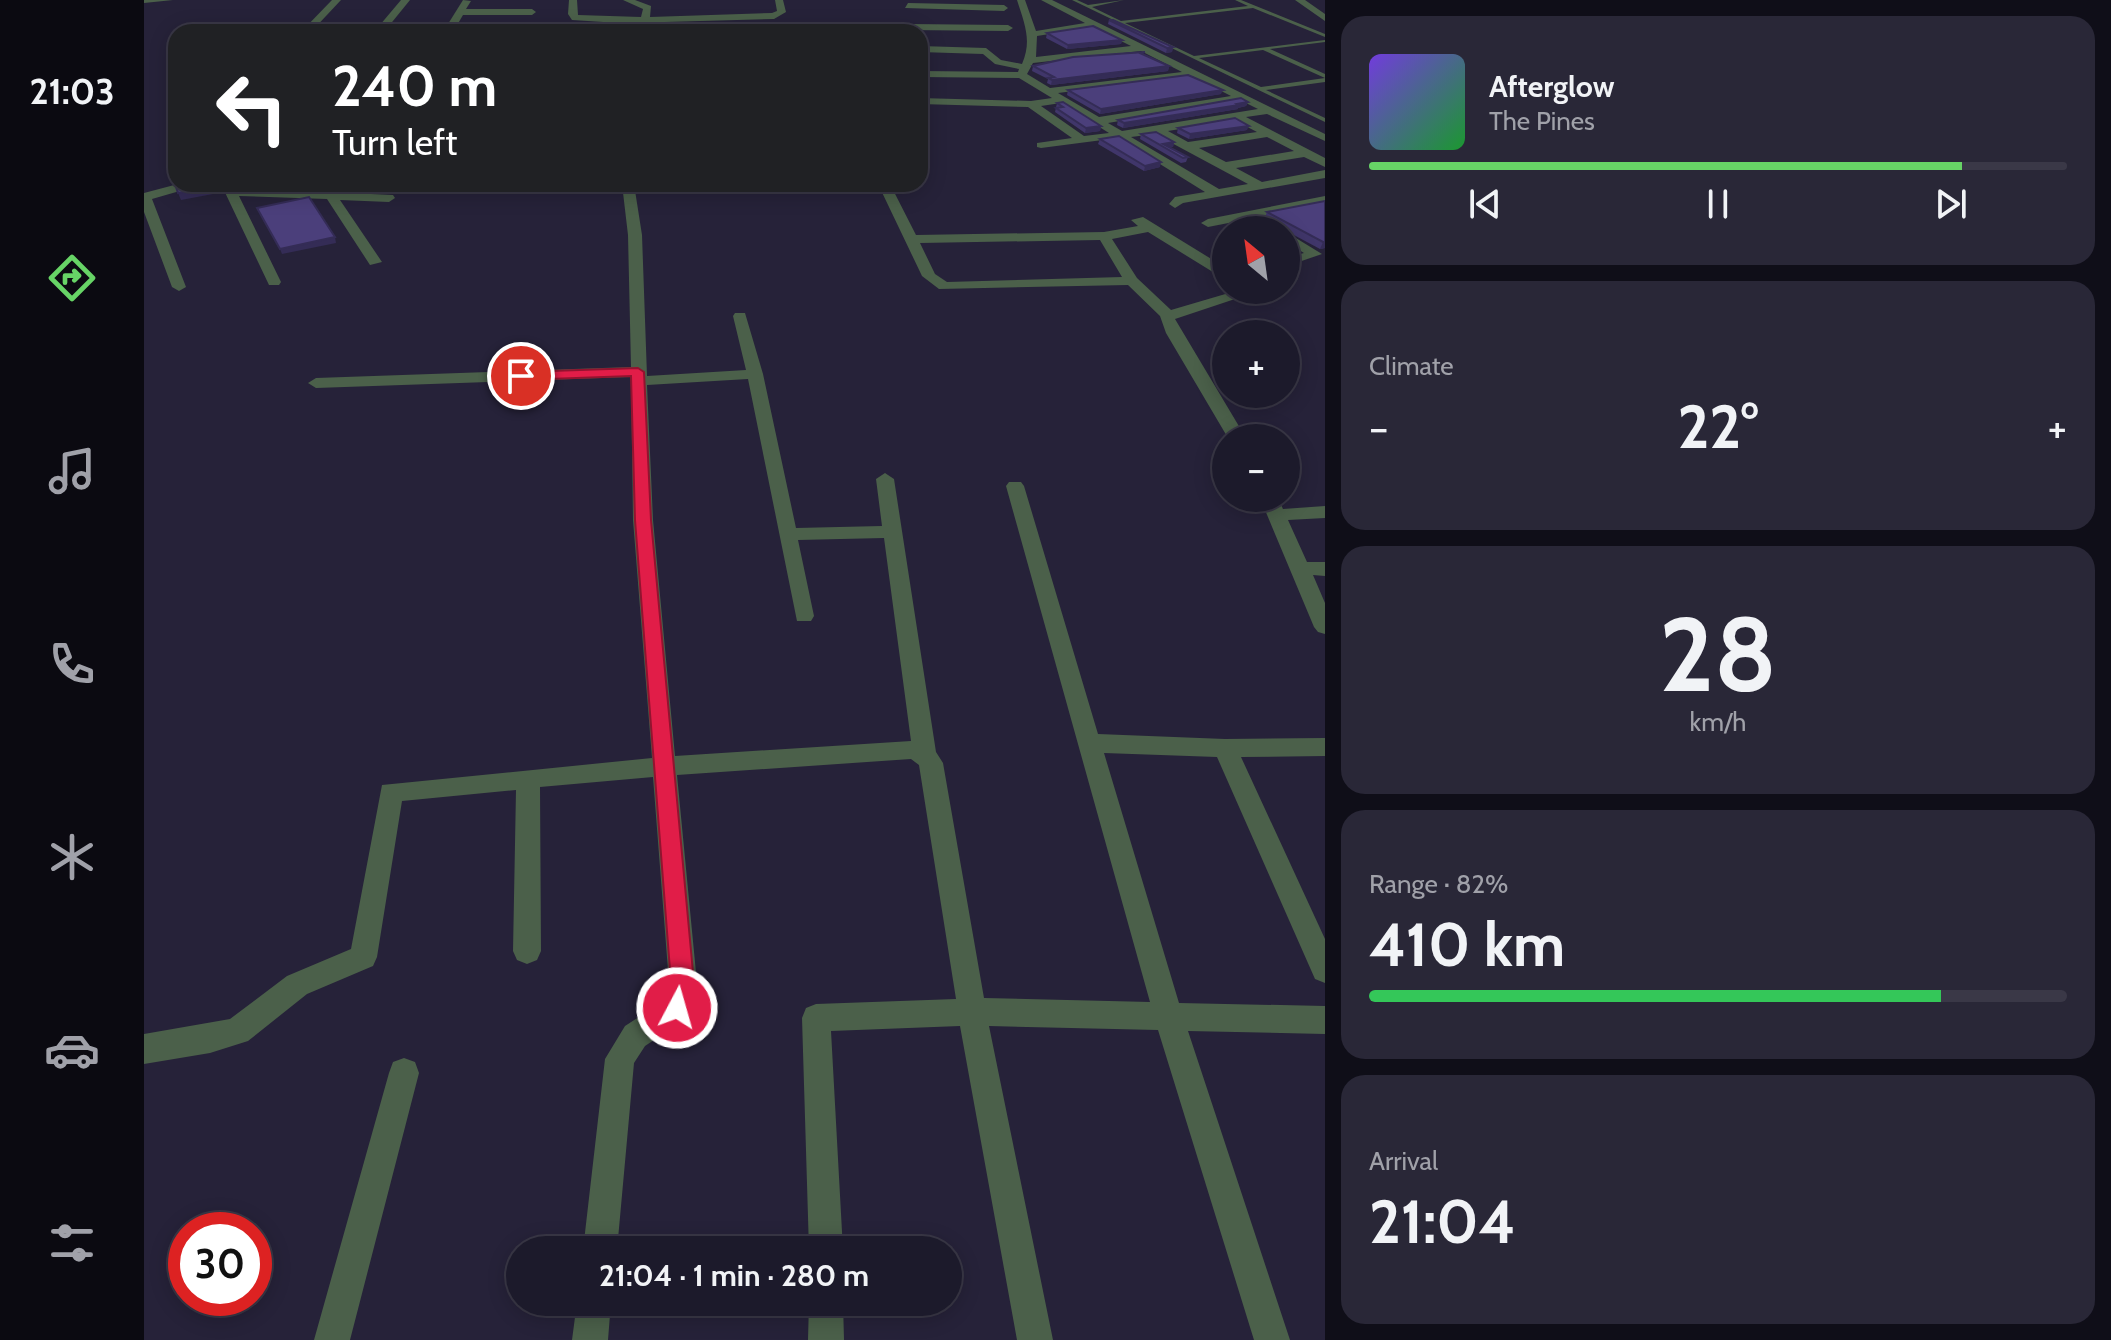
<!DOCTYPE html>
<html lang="en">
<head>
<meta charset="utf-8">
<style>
	body { margin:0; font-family:Cabin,sans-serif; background:#292737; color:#f1f3f6; height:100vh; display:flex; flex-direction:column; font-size:30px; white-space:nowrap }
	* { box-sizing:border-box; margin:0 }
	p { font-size:26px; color:#a0a1a9 }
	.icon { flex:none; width:44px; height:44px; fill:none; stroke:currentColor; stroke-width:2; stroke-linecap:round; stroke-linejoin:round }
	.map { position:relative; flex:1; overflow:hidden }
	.side { display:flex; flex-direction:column; gap:16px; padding:16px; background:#0f0e18; width:786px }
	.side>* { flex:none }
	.banner { position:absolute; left:24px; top:24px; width:760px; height:168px; border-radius:24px; box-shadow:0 4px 20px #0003,0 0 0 2px #3a3847; background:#202124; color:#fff; overflow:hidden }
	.needle { width:52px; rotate:331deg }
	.fabs { position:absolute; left:1068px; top:216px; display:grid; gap:16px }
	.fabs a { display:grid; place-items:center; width:88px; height:88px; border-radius:50%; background:#1c1a2b; box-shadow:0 4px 20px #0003,0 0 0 2px #3a3847; font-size:40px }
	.speed { position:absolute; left:24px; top:1212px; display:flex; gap:16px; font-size:40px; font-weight:700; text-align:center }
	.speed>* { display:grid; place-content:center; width:104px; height:104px; border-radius:50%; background:#1c1a2b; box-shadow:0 4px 20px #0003,0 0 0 2px #3a3847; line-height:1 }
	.speed .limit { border:12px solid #d22; background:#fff; color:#111 }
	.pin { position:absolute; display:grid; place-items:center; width:68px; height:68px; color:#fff; margin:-34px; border:4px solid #fff; border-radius:50%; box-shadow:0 2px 8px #0007 }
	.me { position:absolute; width:88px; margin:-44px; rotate:6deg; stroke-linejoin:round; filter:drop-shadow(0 0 6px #0008) }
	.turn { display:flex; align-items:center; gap:28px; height:168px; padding:0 32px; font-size:36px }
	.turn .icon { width:104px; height:104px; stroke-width:2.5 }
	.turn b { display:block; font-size:56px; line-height:68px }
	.big { font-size:60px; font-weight:700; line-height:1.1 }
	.side .tile { flex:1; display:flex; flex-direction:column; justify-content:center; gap:12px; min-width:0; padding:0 28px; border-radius:24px; background:#292737 }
	.side .dial { align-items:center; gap:0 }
	.dial b { font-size:104px; line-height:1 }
	.song { display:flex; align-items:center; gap:24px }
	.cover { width:96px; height:96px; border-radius:12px; background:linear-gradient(135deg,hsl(260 70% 55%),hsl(130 70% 35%)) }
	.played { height:8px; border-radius:4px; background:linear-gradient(90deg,#67d466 85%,#3a3847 85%) }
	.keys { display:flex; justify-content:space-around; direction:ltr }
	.heat { display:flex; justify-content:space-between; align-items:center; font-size:44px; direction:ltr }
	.charge { height:12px; border-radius:6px; background:linear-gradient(90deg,#34c759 82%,#3a3847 0) }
	.trip { position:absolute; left:362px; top:1236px; width:456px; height:80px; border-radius:40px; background:#1c1a2b; box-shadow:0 4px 20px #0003,0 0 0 2px #3a3847; font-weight:700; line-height:80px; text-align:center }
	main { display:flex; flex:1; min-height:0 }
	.dock { display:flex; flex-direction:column; width:144px; justify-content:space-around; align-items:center; background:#0b0a11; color:#a0a1a9 }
	.dock .icon { width:56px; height:56px }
	.dock .on { color:#67d466 }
	.dock b { font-size:36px; color:#f1f3f6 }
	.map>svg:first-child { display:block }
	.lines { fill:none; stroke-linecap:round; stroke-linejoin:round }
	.service { fill:#4b604a; fill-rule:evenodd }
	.minor { fill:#4b604a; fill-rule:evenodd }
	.wall { fill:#40366a }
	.shaded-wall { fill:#342c56 }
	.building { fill:#4b3f7b; stroke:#342c56; stroke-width:2 }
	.route { fill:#e11d48; stroke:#92132f; stroke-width:2 }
</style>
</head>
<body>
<main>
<nav class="dock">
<b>21:03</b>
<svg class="icon on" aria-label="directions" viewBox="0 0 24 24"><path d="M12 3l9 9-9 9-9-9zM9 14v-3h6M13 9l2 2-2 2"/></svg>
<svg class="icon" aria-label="music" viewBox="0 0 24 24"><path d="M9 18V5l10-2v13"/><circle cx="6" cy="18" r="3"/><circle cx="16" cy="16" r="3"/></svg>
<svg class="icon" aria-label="phone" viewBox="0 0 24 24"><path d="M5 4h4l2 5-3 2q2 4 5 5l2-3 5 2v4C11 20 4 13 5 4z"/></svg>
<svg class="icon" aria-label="climate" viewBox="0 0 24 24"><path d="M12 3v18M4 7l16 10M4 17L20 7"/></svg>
<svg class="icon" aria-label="car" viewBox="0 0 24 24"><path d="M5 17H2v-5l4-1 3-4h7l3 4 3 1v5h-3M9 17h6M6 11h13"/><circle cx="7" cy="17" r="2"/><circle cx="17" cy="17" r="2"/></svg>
<svg class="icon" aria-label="filters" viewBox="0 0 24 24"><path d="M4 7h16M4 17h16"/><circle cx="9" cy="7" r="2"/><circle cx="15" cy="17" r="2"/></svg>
</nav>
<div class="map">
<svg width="1181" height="1340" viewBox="0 0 1181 1340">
	<rect width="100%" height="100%" fill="#262239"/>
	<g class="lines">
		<path class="service" d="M928,0h5l11,5 36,-5 -32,7 29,14 127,-15 -13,-6h6l84,34v3l-72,-29 -128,15 69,33 131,-16v2l-55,7 55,25v4l-62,-28 -64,8 62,29 64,-9v4l-59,8 59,28v4z"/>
		<path class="minor" d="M0,0h29l-29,3z
			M188,0h9l-30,32h-10z
			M257,0h9l-26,32h-10z
			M319,0l8,1 -5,8h66l4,3 -4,3h-69l-10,17h-10z
			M425,0h8l1,15 63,2 2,-8 -20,-9h12l16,6 -1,11 122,-4 5,-2 -2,-11h8l3,12 -12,7 -145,4v9h-10v-9l-47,-3 -4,-6z
			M873,0h8l11,31 49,-8 -44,-23h11l273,134v7l-58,-27 -21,3 79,41v9l-21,-10 -68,11 26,14 63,-12v8l-142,25 -8,5 -6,-4 6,-7 30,-5 -87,-54 -77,10 -4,-1v-4l35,-5 -44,-31 -108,-3v-6l111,3 21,-3 -33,-20 -99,-1v-6l98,1 1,-3 -24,-5 -12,-10 -63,-2v-6l66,2 15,12 21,4c10,-23 3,-39 -5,-64zM949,27l38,19 -95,11 1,-21zM997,51l41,21 -132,16 -23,-14 6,-11zM1048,76l39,20 -132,21 -41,-24zM1096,100l18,9 -136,22 -14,-8zM917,103l48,30 -25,3 -43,-30zM1090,120l23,12 -69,10 -20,-11zM1011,134l93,50 -29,5 -88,-52zM1123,137l27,14 -68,11 -27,-14z
			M1151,0h10l20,14v7z
			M764,3l96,2 4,3 -4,3 -99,-3z
			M663,23l201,2 5,3 -5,3 -201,-2 -31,3z
			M34,184h26l-52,15 34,88 -7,4 -7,-4 -28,-75v-19z
			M77,184h12l2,4 158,7 2,3 -6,4 -49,-2 42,62 -12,3 -43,-66 -88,-3 42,86 -2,3h-10z
			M478,184h12l8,51 5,141 99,-6 -13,-54 2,-3h10l18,61 33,154 86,-2 -6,-47 9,-6 9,6 42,273 7,11 41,235 166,4 -144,-516 3,-4h12l3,4 74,248 127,5 100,-1v18l-84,1 84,182v44l-10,-4 -98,-222 -113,-4 75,250 146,3v28l-137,-3 102,309h-36l-96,-310 -169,-4 64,314h-36l-57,-314 -129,5 12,219h-34l-7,-232 4,-10 10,-4 140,-5 -37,-234 -8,-6 -234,16 20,208 -10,35 -42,28 -11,17 -17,187h-34l22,-191 20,-33 40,-26 4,-17 -16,-206 -113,10 1,164 -4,9 -10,4 -10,-4 -4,-9 3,-161 -114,11 -25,156 -4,9 -66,28 -59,47 -38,12 -66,11v-30l86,-15 57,-43 64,-27 31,-164 270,-27 -19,-238 -2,-143 -315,11 -8,-5 8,-5 315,-11 -3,-132zM604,379l49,242h14l3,-5 -16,-76 86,-2 27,203 -236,15 -22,-236 -6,-135z
			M734,184h12l26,51 188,-3 34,-6 -7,-6 12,-3 83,51v10l-5,-1 -73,-45 -36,7 25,39 34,32 68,-20h23l-87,29 71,119h-18l-62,-105 -6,-17 -32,-31 -189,4 -17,-13zM956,240l22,37 -175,5 -12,-8 -15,-31z
			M1181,196v8l-117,23 -7,-4 7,-4z
			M1142,232l36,22 -35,12 9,4 2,9 -12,6v-27l18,-5 -18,-11z
			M1116,498h18l5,11 42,-3v12l-37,2 19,42h18v14l-12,-1 12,28v31l-7,-2 -4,-5z
			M260,1058l11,4 4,11 -69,267h-36l75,-267 4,-11z
			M433,1302h34l-3,38h-36z
			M665,1302h34l1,38h-36z"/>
	</g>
	<path class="wall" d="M965,20l64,27 -1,5 -6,1 -58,-29z
		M903,33l75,7 -1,4 -54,5 -21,-11z
		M1001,55l24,11 -1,5 -117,14 -4,-2 1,-4 -16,-8 1,-5z
		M924,90l153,4 -121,20 -33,-19z
		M1104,102l-2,4 -8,2v1l-115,19 -6,-3 1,-5z
		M913,103l44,23 -1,5 -15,2 -30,-21z
		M1034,128l69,2 -58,9 -12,-6z
		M997,134l33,8 -1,5h-4l19,10 -2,5 -5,1 -41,-24z
		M956,139l60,28 -16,4 -46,-27z
		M32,168v14h-3l-5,-12z
		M1181,201v47l-5,1 -56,-30 3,-7z"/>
	<path class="shaded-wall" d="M978,40l-1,4 -54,5 1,-4z
		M1029,47l-1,5 -6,1 1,-5z
		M1025,66l-1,5 -117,14 1,-5z
		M1079,90l-2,4 -121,20 1,-5z
		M1104,102l-2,4 -8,2v1l-115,19 1,-5z
		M957,126l-1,5 -15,2 1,-5z
		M1105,126l-2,4 -58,9 1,-5z
		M1030,142l-1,5 -7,1 -3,-4z
		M1017,162l-1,5 -16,4 1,-5z
		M67,187l2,7 -32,6 -3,-7z
		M191,237l1,6 -54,11 -2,-5z
		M1179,242h2v6l-5,1z"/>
	<path class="building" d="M965,20h4l60,27 -6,1z
		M949,26l29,14 -54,5 -21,-12z
		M1001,52l-5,1 29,13 -117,14 -4,-2 6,-1 -21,-11 40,-9z
		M1044,75l35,15 -122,19 -33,-19z
		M1097,98l7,4 -11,2 2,1 -115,18 -6,-3z
		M919,102l38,24 -15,2 -30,-20 7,-1 -6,-4z
		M1091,118l14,8 -59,8 -12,-6z
		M1012,132l18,10 -11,2 25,13 -5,1 -42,-24z
		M975,136l42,26 -16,4 -45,-27z
		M32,168v7h-5l-3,-5z
		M41,184h24l2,3 -33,6 -2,-6z
		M165,197l26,40 -55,12 -23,-41z
		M1181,201v41h-2l-56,-30z"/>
	<path class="route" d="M494,368l6,4 7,148 43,463 -8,33 -9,3 -8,-3 -4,-8 6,-25 -36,-463 -4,-144 -110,4 -7,-4 7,-4z"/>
</svg>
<div class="fabs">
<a><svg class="needle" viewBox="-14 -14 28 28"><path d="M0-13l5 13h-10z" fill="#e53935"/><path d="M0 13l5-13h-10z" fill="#a0a1a9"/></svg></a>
<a>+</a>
<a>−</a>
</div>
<div class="speed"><div class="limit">30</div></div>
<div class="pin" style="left:377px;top:376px;background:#d93025"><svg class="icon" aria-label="arrive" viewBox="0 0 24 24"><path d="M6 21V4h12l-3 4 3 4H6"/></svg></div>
<svg class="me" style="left:533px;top:1008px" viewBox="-20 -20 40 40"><circle r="17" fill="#e11d48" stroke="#fff" stroke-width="3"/><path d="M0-11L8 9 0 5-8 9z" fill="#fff"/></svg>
<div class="trip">21:04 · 1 min · 280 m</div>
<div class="banner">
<div class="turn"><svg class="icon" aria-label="left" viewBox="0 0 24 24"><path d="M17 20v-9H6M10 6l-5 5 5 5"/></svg><div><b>240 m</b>Turn left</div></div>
</div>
</div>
<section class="side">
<div class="tile">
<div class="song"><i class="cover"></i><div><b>Afterglow</b><p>The Pines</p></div></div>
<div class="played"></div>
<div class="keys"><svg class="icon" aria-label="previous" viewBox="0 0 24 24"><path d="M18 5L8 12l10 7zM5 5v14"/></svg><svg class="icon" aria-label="pause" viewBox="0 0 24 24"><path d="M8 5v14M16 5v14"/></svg><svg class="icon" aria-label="next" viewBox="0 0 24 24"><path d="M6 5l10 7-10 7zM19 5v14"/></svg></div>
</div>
<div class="tile"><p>Climate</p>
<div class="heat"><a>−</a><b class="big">22°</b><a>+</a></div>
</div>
<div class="tile dial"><b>28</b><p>km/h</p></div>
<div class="tile"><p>Range · 82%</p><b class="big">410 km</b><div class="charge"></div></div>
<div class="tile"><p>Arrival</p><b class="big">21:04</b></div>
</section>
</main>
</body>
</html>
